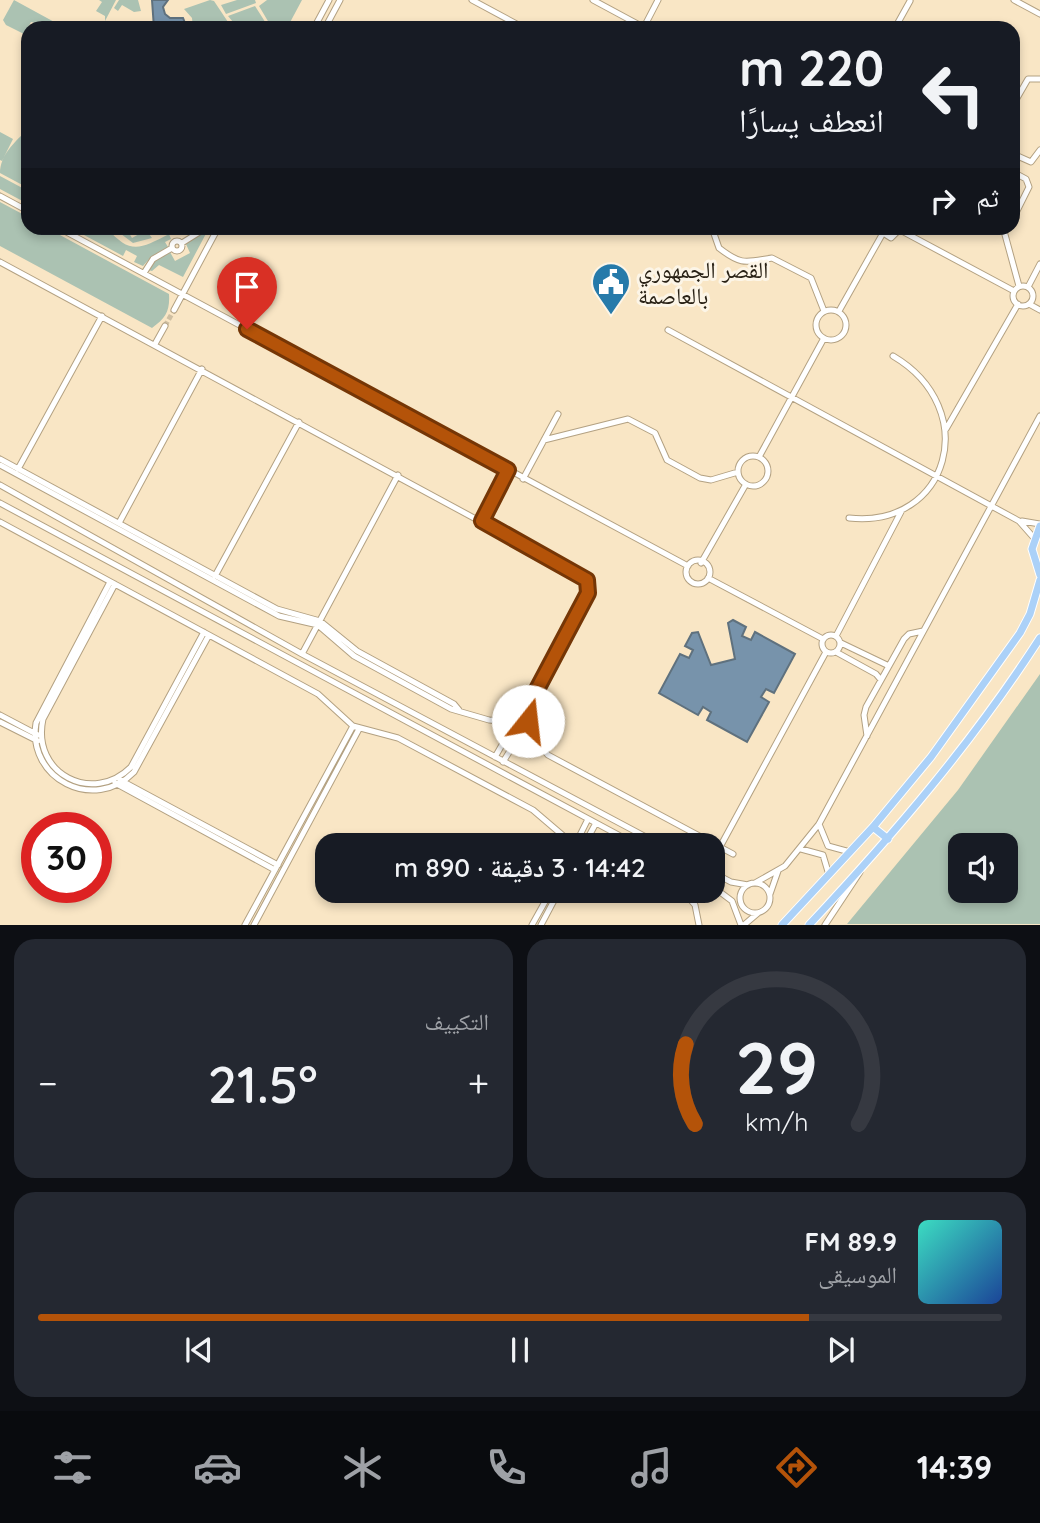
<!DOCTYPE html>
<html lang="ar">
<head>
<meta charset="utf-8">
<style>
	body { margin:0; font-family:Quicksand,"Noto Naskh Arabic",sans-serif; background:#242831; color:#f1f3f6; direction:rtl; height:100vh; display:flex; flex-direction:column; font-size:26px; white-space:nowrap }
	* { box-sizing:border-box; margin:0 }
	p { font-size:23px; color:#9ea1a6 }
	.icon { flex:none; width:38px; height:38px; fill:none; stroke:currentColor; stroke-width:2; stroke-linecap:round; stroke-linejoin:round }
	.map { position:relative; height:925px; overflow:hidden; direction:ltr }
	.drawer { display:flex; flex-direction:column; gap:14px; padding:14px; background:#0d0f14; flex:1 }
	.drawer>* { flex:none }
	.hud { position:absolute; left:21px; top:21px; width:999px; height:214px; border-radius:21px; box-shadow:0 4px 10px #0003; direction:rtl; background:#171b24; color:#f1f3f6; overflow:hidden }
	.controls { position:absolute; left:948px; top:833px; display:grid; gap:14px }
	.controls a { display:grid; place-items:center; width:70px; height:70px; border-radius:14px; background:#171b24; box-shadow:0 4px 10px #0003; font-size:35px }
	.speed { position:absolute; left:21px; top:812px; display:flex; gap:14px; font-size:35px; font-weight:700; text-align:center }
	.speed>* { display:grid; place-content:center; width:91px; height:91px; border-radius:50%; background:#171b24; box-shadow:0 4px 10px #0003; line-height:1 }
	.speed .limit { border:10px solid #d22; background:#fff; color:#111 }
	.pin { position:absolute; display:grid; place-items:center; width:60px; height:60px; color:#fff; margin:-72px -30px; border-radius:50% 50% 50% 0; rotate:-45deg; box-shadow:0 0 7px #0007 }
	.pin .icon { rotate:45deg }
	.me { position:absolute; width:77px; margin:-38px; rotate:16deg; stroke-linejoin:round; filter:drop-shadow(0 0 5px #0008) }
	.turn { display:flex; align-items:center; gap:24px; height:147px; padding:0 21px; font-size:32px }
	.turn .icon { width:91px; height:91px; stroke-width:2.5 }
	.turn b { display:block; font-size:49px; line-height:60px }
	.then { display:flex; align-items:center; height:66px; padding:0 21px; background:#0003; gap:14px; font-size:26px }
	.big { font-size:52px; font-weight:600; line-height:1.1 }
	.drawer .tile { flex:1; display:flex; flex-direction:column; justify-content:center; gap:10px; min-width:0; padding:0 24px; border-radius:21px; background:#242831 }
	.drawer .dial { align-items:center; gap:0 }
	.dial svg { height:182px; overflow:visible; fill:none; stroke:#363941; stroke-width:7; stroke-linecap:round; text-anchor:middle }
	.dial text { fill:#f1f3f6; stroke:none }
	.song { display:flex; align-items:center; gap:21px }
	.cover { width:84px; height:84px; border-radius:10px; background:linear-gradient(135deg,hsl(170 70% 55%),hsl(220 70% 35%)) }
	.played { height:7px; border-radius:4px; background:linear-gradient(90deg,#b45309 80%,#363941 80%) }
	.keys { display:flex; justify-content:space-around; direction:ltr }
	.heat { display:flex; justify-content:space-between; align-items:center; font-size:38px; direction:ltr }
	.drawer .tiles { flex:1; display:grid; gap:14px; grid-template-columns:1fr 1fr }
	.tile:last-child { grid-column:span 2 }
	.trip { position:absolute; left:315px; top:833px; width:410px; height:70px; border-radius:21px; background:#171b24; box-shadow:0 4px 10px #0003; font-weight:600; line-height:70px; text-align:center; direction:rtl }
	.menu { display:flex; height:112px; justify-content:space-around; align-items:center; background:#090b0e; color:#9ea1a6 }
	.menu .icon { width:49px; height:49px }
	.menu .current { color:#b45309 }
	.menu b { font-size:32px; color:#f1f3f6 }
	.map>svg:first-child { display:block }
	.green { fill:#abc2b2; fill-rule:evenodd }
	.water { fill:#7793ab; stroke:#5f717e; stroke-width:2 }
	.lines { fill:none; stroke-linecap:round; stroke-linejoin:round }
	.minor-tunnel { stroke:#cfbfa2; stroke-width:5; stroke-dasharray:5 2.5; stroke-linecap:butt }
	.minor-casing { stroke:#b3a182; stroke-width:7 }
	.major-casing { stroke:#fff; stroke-width:9 }
	.minor { stroke:#fff; stroke-width:5 }
	.major { stroke:#abd1f8; stroke-width:7 }
	.route-casing { stroke:#753606; stroke-width:18 }
	.route { stroke:#b45309; stroke-width:12 }
	.labels { text-anchor:middle; dominant-baseline:central; stroke-width:6; stroke-linejoin:round; paint-order:stroke }
	.poi-label { font-size:23px; fill:#282115; stroke:#fcf5e7; text-anchor:start }
</style>
</head>
<body>
<div class="map">
<svg width="1040" height="925" viewBox="0 0 1040 925">
	<rect width="100%" height="100%" fill="#f9e6c5"/>
	<path class="green" d="M14,0l44,24 -2,4 -25,-6 -7,12 -18,-9 -3,-5z
		M99,0h17l-11,21v-5l-9,-5 6,-9z
		M119,0h19l3,11 -7,1 -12,-7 -4,6 -4,-3z
		M210,0l4,1 18,27h-39l-1,-10 -8,-9z
		M237,0h18l1,3 -30,11 -5,-9z
		M267,0h35l-15,28h-15l-13,-22z
		M255,6l14,22h-31l-10,-12z
		M0,132l13,7 -11,22 -2,-1z
		M24,133l4,2v53l-28,-15c0,-18 16,-32 24,-40z
		M0,176l28,15v13l-28,-15z
		M0,202l28,15v11h19l122,66c1,17 -3,24 -17,34l-152,-82z
		M71,228h36c23,27 33,21 62,6l2,5 -6,3 3,5 -17,10 -8,9 -9,-4 3,-6 -11,-6 -3,6z
		M113,228h13l6,10 14,-8 6,8 -19,5z
		M209,228l-26,49 -24,-12 -7,6 -4,-1 5,-8 17,-10 5,9 15,-8 -4,-9z
		M1040,674v250h-193l111,-134zM961,845h45v46h-45z"/>
	<path class="water" d="M152,0h16l-5,7 2,7 5,4h13l4,10h-33z
		M733,620l13,7 -4,9 9,4 4,-8 40,22 -21,39 -8,-4 -5,8 8,5 -22,40 -40,-22 4,-8 -8,-5 -5,8 -39,-22 21,-39 9,4 4,-8 -8,-4 7,-13 6,-1 13,33 24,-6 -7,-36z"/>
	<g class="lines">
		<path class="minor-tunnel" d="M165,326l9,-16"/>
		<defs>
			<path id="minor" d="M472,0l52,28
				M593,0l52,28
				M1014,0l26,14
				M644,27l14,-27
				M314,28l15,-28
				M325,28l15,-28
				M895,28l15,-27
				M1013,105l15,-26h12
				M1013,154l18,8 9,-12
				M1013,172l13,7 3,8 -16,32
				M0,196l28,15
				M59,228l629,338
				M712,228l7,20c23,18 27,14 53,10l39,20 13,33
				M875,228l16,10 10,-10
				M992,228l10,3 6,-3
				M900,230l114,61
				M1004,231l15,55
				M172 246a5 5 0 1 1 10 0a5 5 0 1 1-10 0Z
				M182,243l24,-15
				M0,262l585,316 4,6 -1,9 -64,121
				M144,273l9,-14 19,-11
				M1013 296a10 10 0 1 1 20 0a10 10 0 1 1-20 0Z
				M1028,287l12,-23
				M1029,304l11,6
				M816 325a15 15 0 1 1 30 0a15 15 0 1 1-30 0Z
				M174,310l44,-82
				M839,311l44,-78
				M668,330l351,191 15,17
				M155,344l10,-18
				M946,429l72,-125
				M544,440l84,-21 27,14 12,27 33,18 11,2 27,-8
				M738 471a15 15 0 1 1 30 0a15 15 0 1 1-30 0Z
				M759,457l65,-119
				M0,459l277,150 43,12 37,30 97,53 5,6
				M0,465l279,151 39,9 36,31 97,53 38,11 25,2
				M18,469l84,-153
				M523,479l35,-65
				M0,485l302,169 359,191
				M0,503l637,342
				M849,518c100,11 134,-109 44,-162
				M482,521l26,-51
				M1022,521l18,3
				M0,522l318,172 35,32 45,12 135,72 41,35
				M119,523l83,-154
				M686 572a12 12 0 1 1 24 0a12 12 0 1 1-24 0Z
				M701,563l45,-79
				M215,576l84,-154
				M708,578l115,61
				M110,582l-74,141c-9,56 58,90 98,49l75,-137
				M115,584l-72,135c-12,55 50,86 88,48l73,-135
				M822 644a9 9 0 1 1 18 0a9 9 0 1 1-18 0Z
				M836,636l66,-126
				M841,643l48,23
				M836,652l40,22 5,6
				M302,654l96,-179
				M0,715l38,20
				M0,722l38,19
				M523,726l25,29 185,99
				M867,736l-3,-21 2,-8 38,-68 5,-5 14,-3
				M495,757l19,-33
				M503,762l24,-39 -1,-8 -7,-2 -5,9 8,5
				M120,780l158,85
				M115,783l160,87
				M819,824l9,22 22,6
				M575,845l13,-26
				M584,845l12,-22
				M720,847l106,-195
				M801,849l22,6 6,20
				M712,872l19,10 17,3
				M755,883l30,-17 34,-42 221,-408
				M740 898a15 15 0 1 1 30 0a15 15 0 1 1-30 0Z
				M712,886l20,15 9,24
				M683,891l12,14 4,20
				M770,894l8,-23
				M245,925l108,-199
				M254,925l105,-196
				M532,925l19,-34
				M541,925l18,-34
				M744,925l14,-12
				M825,925l35,-53"/>
			<path id="major" d="M1040,526l-8,23 8,26
				M873,827l15,12
				M782,925l91,-98 58,-70 89,-124 10,-19 10,-34
				M809,925c85,-91 164,-183 231,-287"/>
		</defs>
		<use href="#minor" class="minor-casing"/>
		<use href="#major" class="major-casing"/>
		<use href="#minor" class="minor"/>
		<use href="#major" class="major"/>
	</g>
	<g class="lines">
		<defs>
			<path id="route" d="M247,329l261,141 -26,51 105,59 1,13 -64,121 4,7"/>
		</defs>
		<use href="#route" class="route-casing"/>
		<use href="#route" class="route"/>
	</g>
	<defs>
		<symbol id="civic-pin" viewBox="-11 -11 22 30"><path d="M0 17L-7.5 6A9.5 9.5 0 1 1 7.5 6Z" fill="#267aaa" stroke="#fcf5e7"/><path d="M-.6-6.5H3V-4.5H.6V-3L4-1V1h2V6H-6V1h2V-1L-.6-3ZM-1.2 2.5V6h2.4V2.5Z" fill="#fff"/></symbol>
	</defs>
	<g fill-rule="evenodd">
		<use href="#civic-pin" x="589" y="260" width="44" height="60"/>
	</g>
	<g class="labels">
		<g class="poi-label">
			<text x="638" y="269">القصر الجمهوري<tspan x="638" dy="26">بالعاصمة</tspan></text>
		</g>
	</g>
</svg>
<div class="controls">
<a><svg class="icon" aria-label="sound" viewBox="0 0 24 24"><path d="M4 9h4l5-4v14l-5-4H4zM17 9q2 3 0 6"/></svg></a>
</div>
<div class="speed"><div class="limit">30</div></div>
<div class="pin" style="left:247px;top:329px;background:#d93025"><svg class="icon" aria-label="arrive" viewBox="0 0 24 24"><path d="M6 21V4h12l-3 4 3 4H6"/></svg></div>
<svg class="me" style="left:528px;top:721px" viewBox="-20 -20 40 40"><circle r="19" fill="#fff"/><path d="M0-13L10 11 0 6-10 11z" fill="#b45309"/></svg>
<div class="trip">14:42 · 3 دقيقة · 890 m</div>
<div class="hud">
<div class="turn"><svg class="icon" aria-label="left" viewBox="0 0 24 24"><path d="M17 20v-9H6M10 6l-5 5 5 5"/></svg><div><b>220 m</b>انعطف يسارًا</div></div>
<div class="then">ثم<svg class="icon" aria-label="right" viewBox="0 0 24 24"><path d="M7 20v-9h11M14 6l5 5-5 5"/></svg></div>
</div>
</div>
<section class="drawer">
<div class="tiles">
<div class="tile dial"><svg viewBox="0 0 100 80">
<path d="M14 69A42 42 0 1 1 86 69"/>
<path d="M14 69A42 42 0 0 1 10 34" stroke="#b45309"/>
<text x="50" y="56" font-size="32" font-weight="700">29</text>
<text x="50" y="72" font-size="11">km/h</text>
</svg></div>
<div class="tile"><p>التكييف</p>
<div class="heat"><a>−</a><b class="big">21.5°</b><a>+</a></div>
</div>
<div class="tile">
<div class="song"><i class="cover"></i><div><b>89.9 FM</b><p>الموسيقى</p></div></div>
<div class="played"></div>
<div class="keys"><svg class="icon" aria-label="previous" viewBox="0 0 24 24"><path d="M18 5L8 12l10 7zM5 5v14"/></svg><svg class="icon" aria-label="pause" viewBox="0 0 24 24"><path d="M8 5v14M16 5v14"/></svg><svg class="icon" aria-label="next" viewBox="0 0 24 24"><path d="M6 5l10 7-10 7zM19 5v14"/></svg></div>
</div>
</div>
</section>
<nav class="menu">
<b>14:39</b>
<svg class="icon current" aria-label="directions" viewBox="0 0 24 24"><path d="M12 3l9 9-9 9-9-9zM9 14v-3h6M13 9l2 2-2 2"/></svg>
<svg class="icon" aria-label="music" viewBox="0 0 24 24"><path d="M9 18V5l10-2v13"/><circle cx="6" cy="18" r="3"/><circle cx="16" cy="16" r="3"/></svg>
<svg class="icon" aria-label="phone" viewBox="0 0 24 24"><path d="M5 4h4l2 5-3 2q2 4 5 5l2-3 5 2v4C11 20 4 13 5 4z"/></svg>
<svg class="icon" aria-label="climate" viewBox="0 0 24 24"><path d="M12 3v18M4 7l16 10M4 17L20 7"/></svg>
<svg class="icon" aria-label="car" viewBox="0 0 24 24"><path d="M5 17H2v-5l4-1 3-4h7l3 4 3 1v5h-3M9 17h6M6 11h13"/><circle cx="7" cy="17" r="2"/><circle cx="17" cy="17" r="2"/></svg>
<svg class="icon" aria-label="filters" viewBox="0 0 24 24"><path d="M4 7h16M4 17h16"/><circle cx="9" cy="7" r="2"/><circle cx="15" cy="17" r="2"/></svg>
</nav>
</body>
</html>
